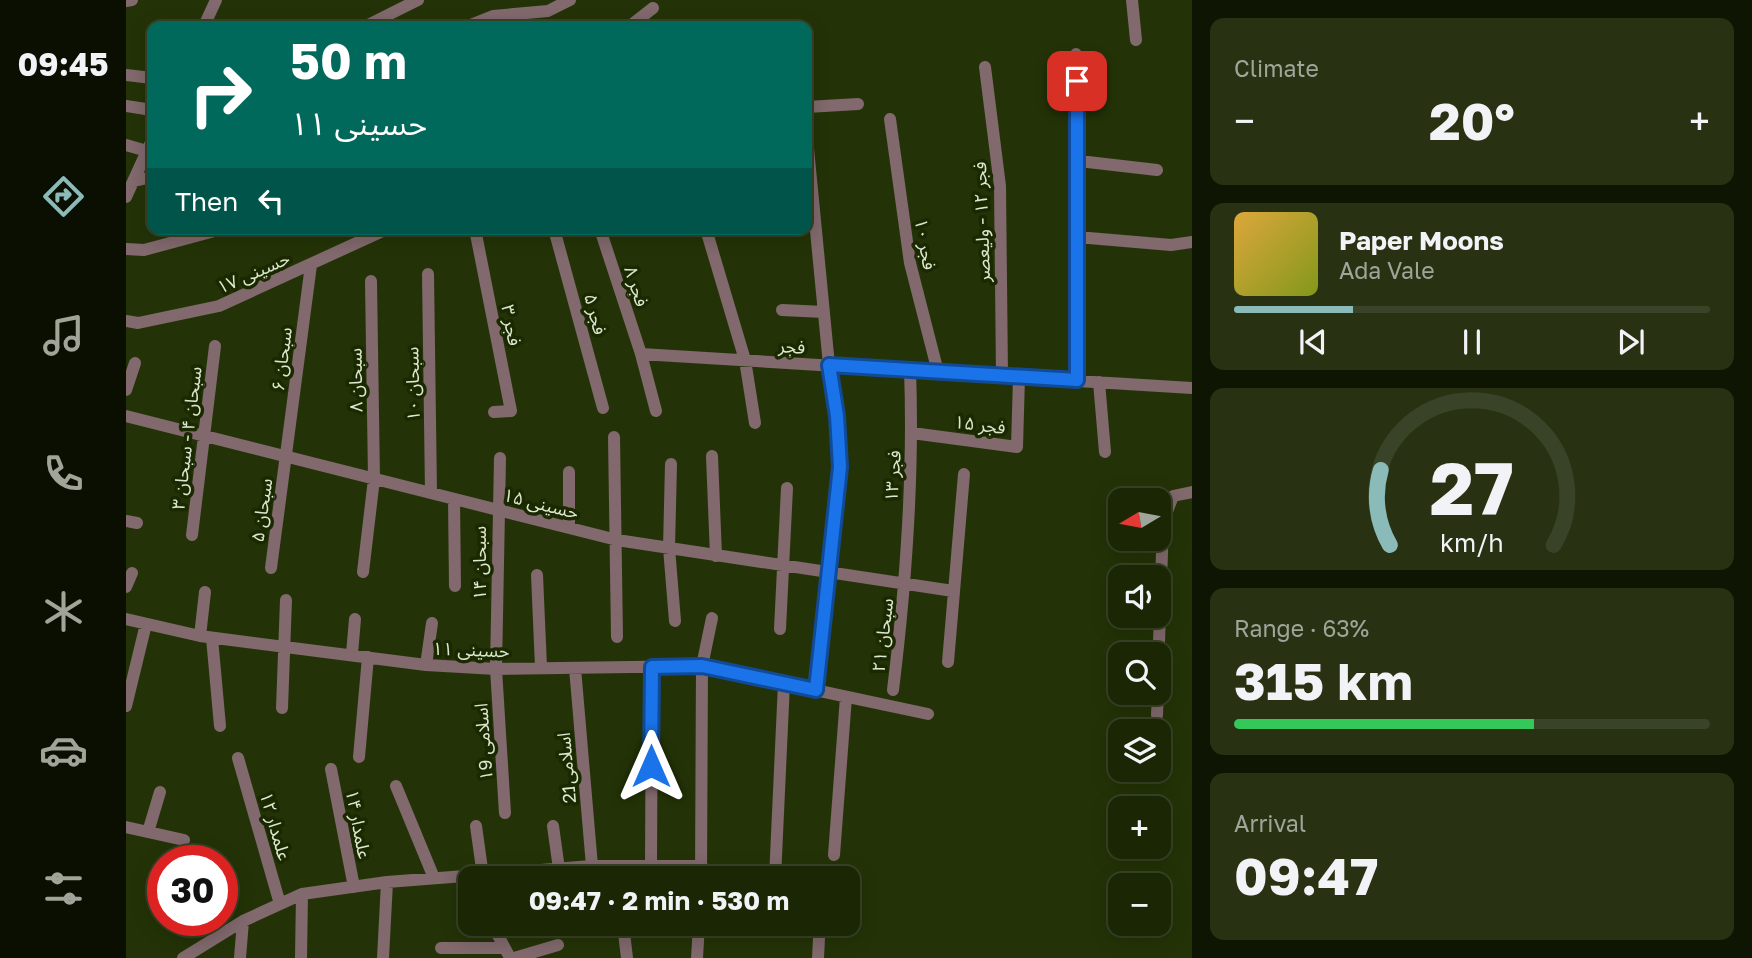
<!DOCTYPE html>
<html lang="en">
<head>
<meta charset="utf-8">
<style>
	body { margin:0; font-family:"Golos Text","Noto Sans Arabic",sans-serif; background:#283213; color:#f1f3f6; height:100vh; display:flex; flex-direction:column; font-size:26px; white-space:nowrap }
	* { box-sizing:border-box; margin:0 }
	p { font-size:23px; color:#a0a59a }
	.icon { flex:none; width:38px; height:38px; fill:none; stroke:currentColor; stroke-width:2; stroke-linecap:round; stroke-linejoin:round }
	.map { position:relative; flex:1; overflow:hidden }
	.sheet { display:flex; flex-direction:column; gap:18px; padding:18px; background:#0f1503; width:560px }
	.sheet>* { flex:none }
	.guide { position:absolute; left:21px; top:21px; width:665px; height:214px; border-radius:14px; box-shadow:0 4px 18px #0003,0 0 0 2px #394327; background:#00695c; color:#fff; overflow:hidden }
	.needle { width:46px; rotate:260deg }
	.buttons { position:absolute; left:982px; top:488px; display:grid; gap:14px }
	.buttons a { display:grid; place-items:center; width:63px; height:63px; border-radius:14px; background:#1b2605; box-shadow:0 4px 18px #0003,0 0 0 2px #394327; font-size:35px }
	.speed { position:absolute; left:21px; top:845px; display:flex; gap:14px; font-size:35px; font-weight:700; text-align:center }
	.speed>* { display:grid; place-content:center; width:91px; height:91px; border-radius:50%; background:#1b2605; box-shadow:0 4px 18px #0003,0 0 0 2px #394327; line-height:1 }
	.speed .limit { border:10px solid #d22; background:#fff; color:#111 }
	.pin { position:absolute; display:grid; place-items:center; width:60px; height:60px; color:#fff; margin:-30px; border-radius:14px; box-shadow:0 4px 10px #0006 }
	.me { position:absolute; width:77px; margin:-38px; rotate:0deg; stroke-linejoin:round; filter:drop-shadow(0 0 5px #0008) }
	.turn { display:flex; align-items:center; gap:24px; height:147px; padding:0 28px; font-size:32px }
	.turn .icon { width:91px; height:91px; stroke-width:2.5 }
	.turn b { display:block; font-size:49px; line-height:60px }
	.then { display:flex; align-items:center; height:66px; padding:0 28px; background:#0003; gap:14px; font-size:26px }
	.big { font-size:52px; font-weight:700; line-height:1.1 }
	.sheet .card { flex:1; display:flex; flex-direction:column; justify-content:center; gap:10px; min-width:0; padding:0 24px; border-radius:14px; background:#283213 }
	.sheet .dial { align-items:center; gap:0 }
	.dial svg { height:182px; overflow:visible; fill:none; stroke:#394327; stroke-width:7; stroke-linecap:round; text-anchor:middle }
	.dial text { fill:#f1f3f6; stroke:none }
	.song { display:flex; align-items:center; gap:21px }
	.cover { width:84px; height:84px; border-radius:10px; background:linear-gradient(135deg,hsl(40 70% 55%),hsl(70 70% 35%)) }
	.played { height:7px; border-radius:4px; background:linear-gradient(90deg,#8bbbb9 25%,#394327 25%) }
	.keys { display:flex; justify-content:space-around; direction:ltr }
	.heat { display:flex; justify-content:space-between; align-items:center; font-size:38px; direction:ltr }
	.charge { height:10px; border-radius:5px; background:linear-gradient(90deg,#34c759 63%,#394327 0) }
	.trip { position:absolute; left:332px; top:866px; width:402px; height:70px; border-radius:14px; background:#1b2605; box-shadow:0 4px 18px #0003,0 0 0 2px #394327; font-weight:700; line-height:70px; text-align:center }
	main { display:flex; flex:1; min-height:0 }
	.menu { display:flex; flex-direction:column; width:126px; justify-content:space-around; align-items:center; background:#0b0f02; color:#a0a59a }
	.menu .icon { width:49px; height:49px }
	.menu .current { color:#8bbbb9 }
	.menu b { font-size:32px; color:#f1f3f6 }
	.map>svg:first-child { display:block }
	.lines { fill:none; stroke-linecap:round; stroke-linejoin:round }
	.street { stroke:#81696d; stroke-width:12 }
	.route-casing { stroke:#114b97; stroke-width:18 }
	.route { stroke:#1a73e8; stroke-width:12 }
	.labels { text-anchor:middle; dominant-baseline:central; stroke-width:7; stroke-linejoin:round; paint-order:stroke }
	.street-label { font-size:18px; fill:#dce8cf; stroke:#1a2900 }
</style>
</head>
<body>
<main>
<nav class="menu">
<b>09:45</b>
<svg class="icon current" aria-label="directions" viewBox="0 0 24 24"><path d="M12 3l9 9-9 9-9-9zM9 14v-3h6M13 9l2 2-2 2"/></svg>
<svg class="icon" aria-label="music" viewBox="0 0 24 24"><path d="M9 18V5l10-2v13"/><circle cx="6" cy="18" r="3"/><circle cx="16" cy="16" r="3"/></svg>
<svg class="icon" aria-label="phone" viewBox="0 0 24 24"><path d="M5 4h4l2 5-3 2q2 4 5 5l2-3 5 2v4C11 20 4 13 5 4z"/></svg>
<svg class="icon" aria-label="climate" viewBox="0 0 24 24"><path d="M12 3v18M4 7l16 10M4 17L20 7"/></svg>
<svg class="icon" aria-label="car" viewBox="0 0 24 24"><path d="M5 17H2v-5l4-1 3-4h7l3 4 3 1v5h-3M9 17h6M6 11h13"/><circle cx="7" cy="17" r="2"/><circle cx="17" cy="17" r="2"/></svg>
<svg class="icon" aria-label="filters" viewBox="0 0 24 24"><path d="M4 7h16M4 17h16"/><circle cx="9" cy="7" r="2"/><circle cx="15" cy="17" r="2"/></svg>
</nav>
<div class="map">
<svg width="1066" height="958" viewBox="0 0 1066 958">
	<rect width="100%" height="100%" fill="#243307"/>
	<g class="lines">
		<path class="street" d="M1006,0l4,40
			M0,1l6,-1
			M78,26l12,-26
			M240,26l52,-26
			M342,26l25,-10 55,-5 22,-11
			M504,26l23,-18
			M950,54l3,107 -2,219
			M859,67l15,119 2,190
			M0,75l26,3
			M0,106l26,4
			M681,107l51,-3
			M764,119l20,144 28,109
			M681,138l22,227 8,51 3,51 -24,223
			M0,145l21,6
			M953,161l78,9
			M8,181l18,-4
			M0,197l26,-57
			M349,229l36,182 -17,1
			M428,229l49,179
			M474,229l41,125 15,57
			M582,236l37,124 10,63
			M951,237l94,8 21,-3
			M0,249l18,1 78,-21
			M302,274l3,219
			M656,310l42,2
			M0,321l12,2 81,-17 168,-77
			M515,354l551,34
			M973,382l6,70
			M0,390l9,-27
			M0,416l491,124 336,51
			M786,433l105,14 2,-70
			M488,437l3,200
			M586,456l4,100
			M374,458l-4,211 9,144
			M545,464l-2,84 6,73
			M328,499l1,87
			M0,521l11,2
			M443,528v-56
			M66,535l23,-189
			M145,568l40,-303
			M237,572l11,-93 -3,-198
			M411,575l4,92
			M0,587l6,-14
			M0,619l74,17 226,29 70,4 206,-3 226,48
			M654,629l7,-141
			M74,636l5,-44
			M86,638l8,88
			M226,654l3,-35
			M822,662l16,-188
			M300,665l6,-42
			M449,668l17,198
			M1032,672l5,-150 10,-26 19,-4
			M767,690c13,-106 21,-213 17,-320
			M0,706l20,-82
			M156,708l4,-108
			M1031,715l1,-22
			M233,757l9,-100
			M112,758l42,146
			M205,769l23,118
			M270,786l38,92
			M350,826l7,50
			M427,826l6,43
			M0,827l58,13
			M22,832l12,-40
			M708,855l12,-158
			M525,865l1,-198
			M575,878l1,-212 10,-48
			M649,878l9,-195
			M366,924l16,30
			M497,924l4,34
			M647,932v-8
			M315,948h63
			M57,958l60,-37 59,-27 85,-12 205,-16h110
			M114,958l3,-37
			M175,958l1,-64
			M257,958l4,-76
			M388,958l44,-13
			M571,958l2,-34
			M692,958l1,-20"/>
	</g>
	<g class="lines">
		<defs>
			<path id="route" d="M525,766l1,-99 50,-1 114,24 24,-223 -3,-51 -8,-51 248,15v-299"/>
		</defs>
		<use href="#route" class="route-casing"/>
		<use href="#route" class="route"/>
	</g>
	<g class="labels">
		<g class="street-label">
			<text transform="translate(855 222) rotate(-92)">فجر ۱۲ - ولیعصر</text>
			<text transform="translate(800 244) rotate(80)">فجر ۱۰</text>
			<text transform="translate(127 272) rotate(-24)">حسینی ۱۷</text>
			<text transform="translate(511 286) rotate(72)">فجر ۸</text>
			<text transform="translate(470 314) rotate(75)">فجر ۵</text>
			<text transform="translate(386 325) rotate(79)">فجر ۳</text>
			<text transform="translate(666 346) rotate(4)">فجر</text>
			<text transform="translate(155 359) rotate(-83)">سبحان ۶</text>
			<text transform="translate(229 380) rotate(-91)">سبحان ۸</text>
			<text transform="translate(286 384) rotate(-91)">سبحان ۱۰</text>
			<text transform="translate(854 424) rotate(7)">فجر ۱۵</text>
			<text transform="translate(60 438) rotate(-83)">سبحان ۴ - سبحان ۳</text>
			<text transform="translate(766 476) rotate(-86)">فجر ۱۳</text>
			<text transform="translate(415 503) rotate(14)">حسینی ۱۵</text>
			<text transform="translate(135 510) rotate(-82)">سبحان ۵</text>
			<text transform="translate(353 563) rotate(-90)">سبحان ۱۴</text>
			<text transform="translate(756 635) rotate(-83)">سبحان ۲۱</text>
			<text transform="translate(345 649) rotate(2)">حسینی ۱۱</text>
			<text transform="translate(357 742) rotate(-94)">اسلامی ۱9</text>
			<text transform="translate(440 768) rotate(-95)">اسلامی21</text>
			<text transform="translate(233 824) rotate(79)">علمدار ۱۴</text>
			<text transform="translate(150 826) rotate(74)">علمدار ۱۲</text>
		</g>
	</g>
</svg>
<div class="buttons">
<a><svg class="needle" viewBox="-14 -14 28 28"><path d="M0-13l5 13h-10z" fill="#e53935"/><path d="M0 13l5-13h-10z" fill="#a0a59a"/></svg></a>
<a><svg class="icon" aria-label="sound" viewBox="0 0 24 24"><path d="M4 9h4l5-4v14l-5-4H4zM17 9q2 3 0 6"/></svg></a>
<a><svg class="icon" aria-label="search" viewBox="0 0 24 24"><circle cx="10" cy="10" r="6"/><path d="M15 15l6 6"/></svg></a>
<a><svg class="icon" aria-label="layers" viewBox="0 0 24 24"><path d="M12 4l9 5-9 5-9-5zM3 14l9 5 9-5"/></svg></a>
<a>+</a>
<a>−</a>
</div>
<div class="speed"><div class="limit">30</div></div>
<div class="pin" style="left:951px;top:81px;background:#d93025"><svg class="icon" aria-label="arrive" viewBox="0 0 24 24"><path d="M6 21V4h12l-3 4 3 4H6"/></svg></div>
<svg class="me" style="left:525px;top:766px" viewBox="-20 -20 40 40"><path d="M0-17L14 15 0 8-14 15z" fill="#1a73e8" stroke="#fff" stroke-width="4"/></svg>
<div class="trip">09:47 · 2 min · 530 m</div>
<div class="guide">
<div class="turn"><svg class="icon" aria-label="right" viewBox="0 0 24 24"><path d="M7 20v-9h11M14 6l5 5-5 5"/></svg><div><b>50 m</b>حسینی ۱۱</div></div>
<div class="then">Then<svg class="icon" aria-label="left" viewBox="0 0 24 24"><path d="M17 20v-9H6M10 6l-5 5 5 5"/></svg></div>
</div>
</div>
<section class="sheet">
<div class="card"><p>Climate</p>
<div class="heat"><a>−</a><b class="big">20°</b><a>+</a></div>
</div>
<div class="card">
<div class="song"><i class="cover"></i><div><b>Paper Moons</b><p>Ada Vale</p></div></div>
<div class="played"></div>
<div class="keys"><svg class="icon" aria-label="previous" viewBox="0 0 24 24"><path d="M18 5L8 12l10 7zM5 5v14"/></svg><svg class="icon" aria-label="pause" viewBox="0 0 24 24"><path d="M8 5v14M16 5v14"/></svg><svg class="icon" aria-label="next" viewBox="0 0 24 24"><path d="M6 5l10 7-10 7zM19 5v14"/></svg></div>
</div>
<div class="card dial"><svg viewBox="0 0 100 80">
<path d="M14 69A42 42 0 1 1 86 69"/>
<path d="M14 69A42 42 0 0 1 10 36" stroke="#8bbbb9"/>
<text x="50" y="56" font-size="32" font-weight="700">27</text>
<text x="50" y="72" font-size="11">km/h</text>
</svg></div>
<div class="card"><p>Range · 63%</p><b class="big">315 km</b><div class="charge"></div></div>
<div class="card"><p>Arrival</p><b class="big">09:47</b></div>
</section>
</main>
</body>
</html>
